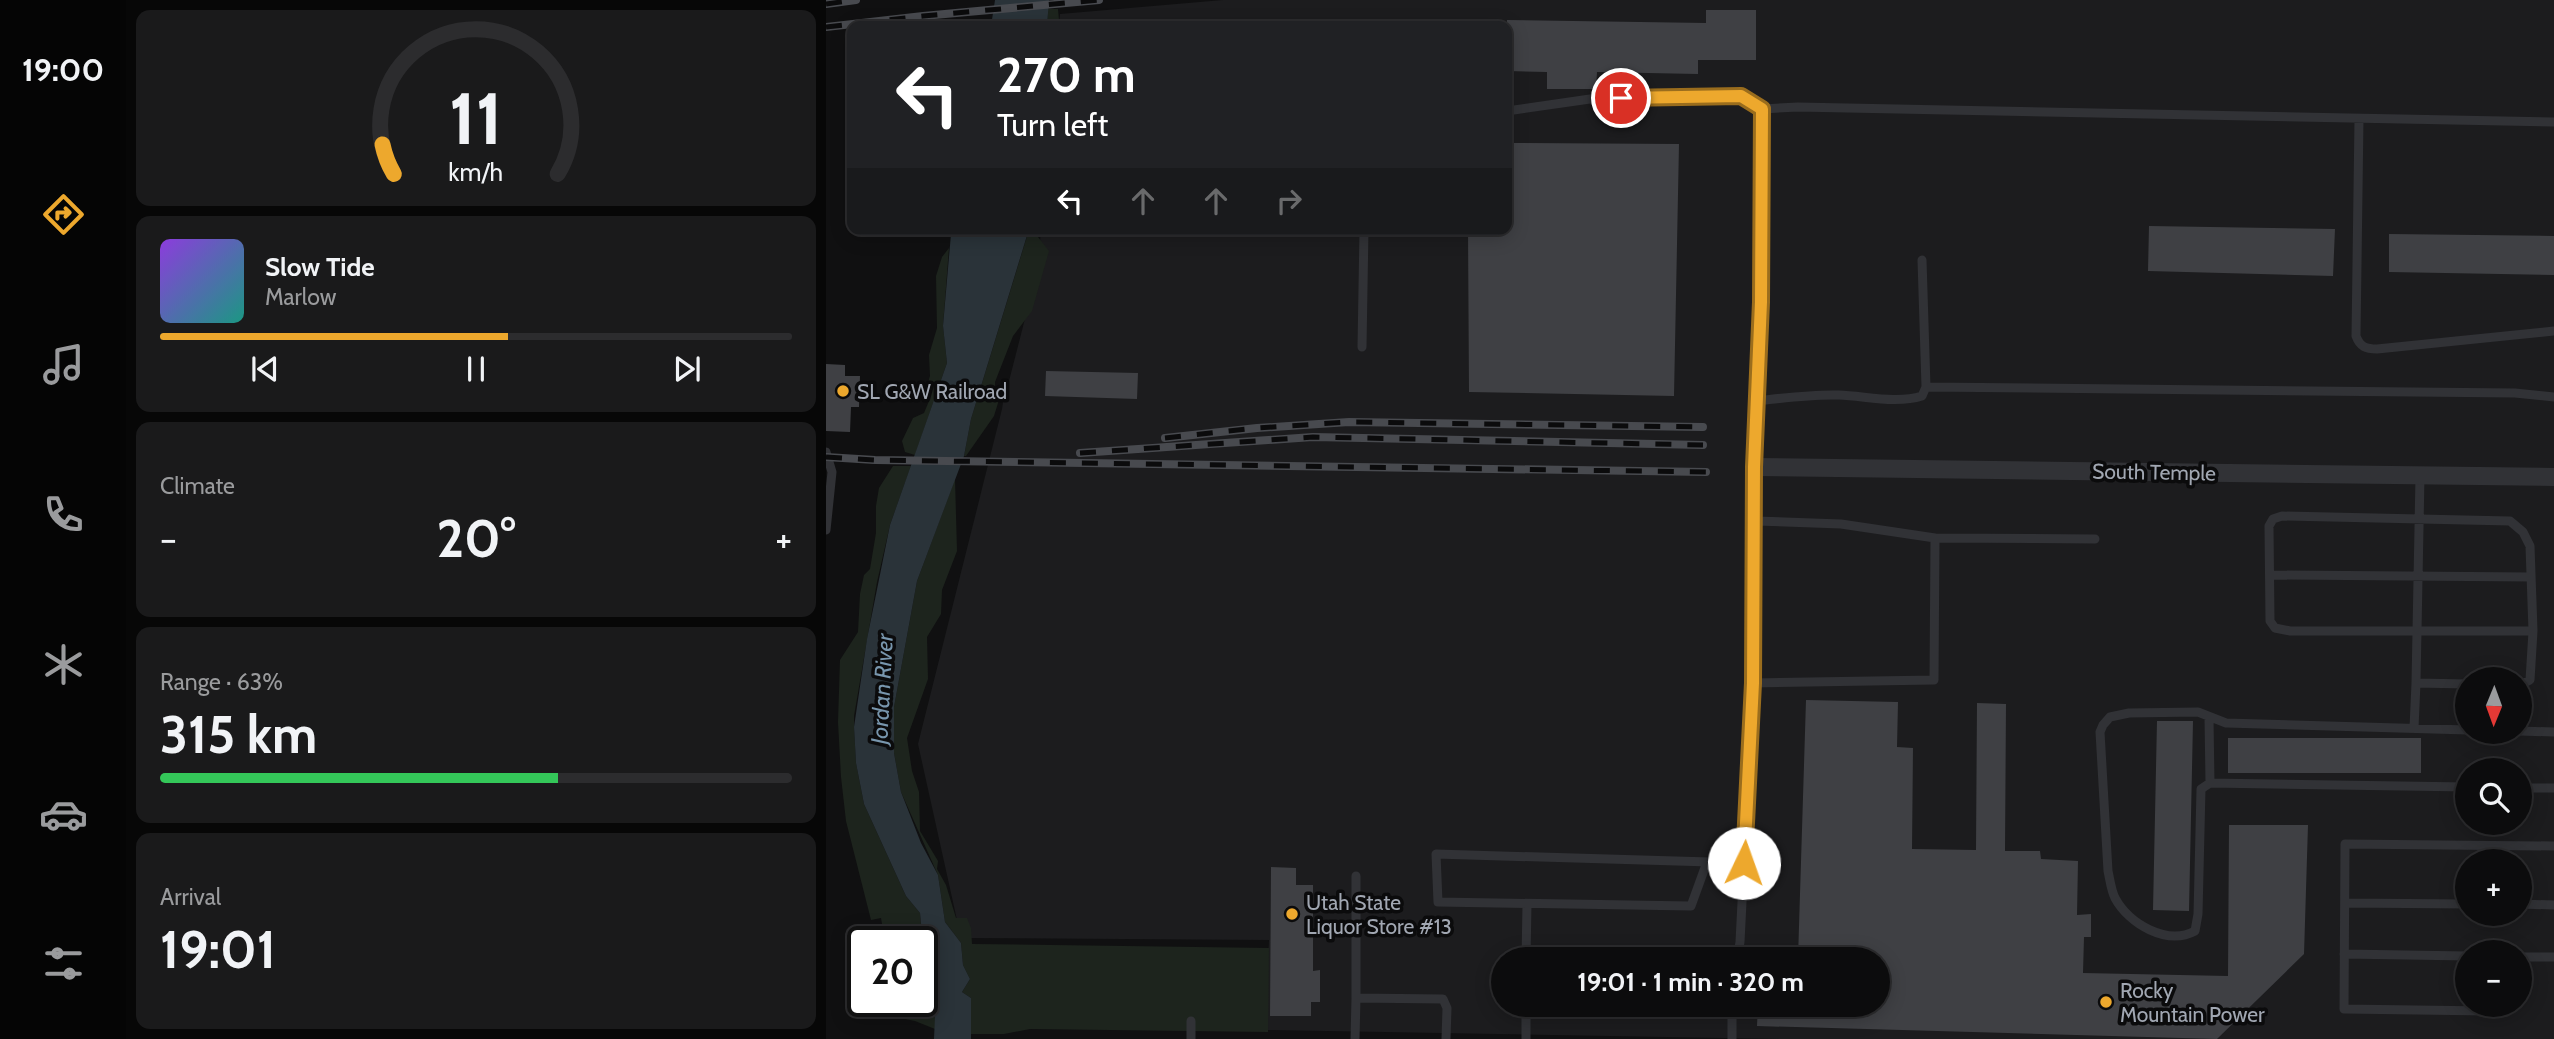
<!DOCTYPE html>
<html lang="en">
<head>
<meta charset="utf-8">
<style>
	body { margin:0; font-family:Cabin,sans-serif; background:#1a1a1b; color:#f1f3f6; height:100vh; display:flex; flex-direction:column; font-size:26px; white-space:nowrap }
	* { box-sizing:border-box; margin:0 }
	p { font-size:23px; color:#9a9b9d }
	.icon { flex:none; width:38px; height:38px; fill:none; stroke:currentColor; stroke-width:2; stroke-linecap:round; stroke-linejoin:round }
	.map { position:relative; flex:1; overflow:hidden }
	.details { display:flex; flex-direction:column; gap:10px; padding:10px; background:#070707; width:700px }
	.details>* { flex:none }
	.top-card { position:absolute; left:21px; top:21px; width:665px; height:214px; border-radius:14px; box-shadow:0 4px 18px #0003,0 0 0 2px #2c2c2e; background:#202124; color:#fff; overflow:hidden }
	.needle { width:46px; rotate:181deg }
	.buttons { position:absolute; left:1629px; top:667px; display:grid; gap:14px }
	.buttons a { display:grid; place-items:center; width:77px; height:77px; border-radius:50%; background:#0c0c0d; box-shadow:0 4px 18px #0003,0 0 0 2px #2c2c2e; font-size:35px }
	.speed { position:absolute; left:21px; top:926px; display:flex; gap:14px; font-size:35px; font-weight:700; text-align:center }
	.speed>* { display:grid; place-content:center; width:91px; height:91px; border-radius:50%; background:#0c0c0d; box-shadow:0 4px 18px #0003,0 0 0 2px #2c2c2e; line-height:1 }
	.speed .limit { border:4px solid #111; border-radius:10px; background:#fff; color:#111 }
	.pin { position:absolute; display:grid; place-items:center; width:60px; height:60px; color:#fff; margin:-30px; border:4px solid #fff; border-radius:50%; box-shadow:0 2px 7px #0007 }
	.me { position:absolute; width:77px; margin:-38px; rotate:3deg; stroke-linejoin:round; filter:drop-shadow(0 0 5px #0008) }
	.turn { display:flex; align-items:center; gap:24px; height:147px; padding:0 35px; font-size:32px }
	.turn .icon { width:91px; height:91px; stroke-width:2.5 }
	.turn b { display:block; font-size:49px; line-height:60px }
	.lanes { display:flex; align-items:center; height:66px; padding:0 35px; background:#0003; justify-content:center; gap:35px; direction:ltr }
	.lanes .off { opacity:.35 }
	.big { font-size:52px; font-weight:700; line-height:1.1 }
	.details .widget { flex:1; display:flex; flex-direction:column; justify-content:center; gap:10px; min-width:0; padding:0 24px; border-radius:14px; background:#1a1a1b }
	.details .dial { align-items:center; gap:0 }
	.dial svg { height:182px; overflow:visible; fill:none; stroke:#2c2c2e; stroke-width:7; stroke-linecap:round; text-anchor:middle }
	.dial text { fill:#f1f3f6; stroke:none }
	.song { display:flex; align-items:center; gap:21px }
	.cover { width:84px; height:84px; border-radius:10px; background:linear-gradient(135deg,hsl(270 70% 55%),hsl(170 70% 35%)) }
	.played { height:7px; border-radius:4px; background:linear-gradient(90deg,#eda82d 55%,#2c2c2e 55%) }
	.keys { display:flex; justify-content:space-around; direction:ltr }
	.heat { display:flex; justify-content:space-between; align-items:center; font-size:38px; direction:ltr }
	.charge { height:10px; border-radius:5px; background:linear-gradient(90deg,#34c759 63%,#2c2c2e 0) }
	.trip { position:absolute; left:665px; top:947px; width:399px; height:70px; border-radius:35px; background:#0c0c0d; box-shadow:0 4px 18px #0003,0 0 0 2px #2c2c2e; font-weight:700; line-height:70px; text-align:center }
	main { display:flex; flex:1; min-height:0 }
	.tab-bar { display:flex; flex-direction:column; width:126px; justify-content:space-around; align-items:center; background:#050505; color:#9a9b9d }
	.tab-bar .icon { width:49px; height:49px }
	.tab-bar .selected { color:#eda82d }
	.tab-bar b { font-size:32px; color:#f1f3f6 }
	.map>svg:first-child { display:block }
	.built { fill:#1c1c1e; fill-rule:evenodd }
	.green { fill:#1d241d }
	.water { fill:#2a3339 }
	.building { fill:#3f4044 }
	.lines { fill:none; stroke-linecap:round; stroke-linejoin:round }
	.lane { stroke:#313236; stroke-width:9 }
	.street { stroke:#313236; stroke-width:18 }
	.rail-casing { stroke:#484a4f; stroke-width:8 }
	.rail { stroke:#0b0b0c; stroke-width:5; stroke-dasharray:16; stroke-linecap:butt }
	.route-casing { stroke:#9a6d1d; stroke-width:18 }
	.route { stroke:#eda82d; stroke-width:12 }
	.poi-dot { fill:#eda82d; stroke:#0b0b0c; stroke-width:2.5 }
	.labels { text-anchor:middle; dominant-baseline:central; stroke-width:7; stroke-linejoin:round; paint-order:stroke }
	.poi-label { font-size:21px; fill:#a1a7b2; stroke:#0b0b0c; text-anchor:start }
	.street-label { font-size:21px; fill:#a1a7b2; stroke:#0b0b0c }
	.water-label { font-size:23px; font-style:italic; fill:#7896ad; stroke:#0b0b0c }
</style>
</head>
<body>
<main>
<nav class="tab-bar">
<b>19:00</b>
<svg class="icon selected" aria-label="directions" viewBox="0 0 24 24"><path d="M12 3l9 9-9 9-9-9zM9 14v-3h6M13 9l2 2-2 2"/></svg>
<svg class="icon" aria-label="music" viewBox="0 0 24 24"><path d="M9 18V5l10-2v13"/><circle cx="6" cy="18" r="3"/><circle cx="16" cy="16" r="3"/></svg>
<svg class="icon" aria-label="phone" viewBox="0 0 24 24"><path d="M5 4h4l2 5-3 2q2 4 5 5l2-3 5 2v4C11 20 4 13 5 4z"/></svg>
<svg class="icon" aria-label="climate" viewBox="0 0 24 24"><path d="M12 3v18M4 7l16 10M4 17L20 7"/></svg>
<svg class="icon" aria-label="car" viewBox="0 0 24 24"><path d="M5 17H2v-5l4-1 3-4h7l3 4 3 1v5h-3M9 17h6M6 11h13"/><circle cx="7" cy="17" r="2"/><circle cx="17" cy="17" r="2"/></svg>
<svg class="icon" aria-label="filters" viewBox="0 0 24 24"><path d="M4 7h16M4 17h16"/><circle cx="9" cy="7" r="2"/><circle cx="15" cy="17" r="2"/></svg>
</nav>
<section class="details">
<div class="widget dial"><svg viewBox="0 0 100 80">
<path d="M14 69A42 42 0 1 1 86 69"/>
<path d="M14 69A42 42 0 0 1 9 56" stroke="#eda82d"/>
<text x="50" y="56" font-size="32" font-weight="700">11</text>
<text x="50" y="72" font-size="11">km/h</text>
</svg></div>
<div class="widget">
<div class="song"><i class="cover"></i><div><b>Slow Tide</b><p>Marlow</p></div></div>
<div class="played"></div>
<div class="keys"><svg class="icon" aria-label="previous" viewBox="0 0 24 24"><path d="M18 5L8 12l10 7zM5 5v14"/></svg><svg class="icon" aria-label="pause" viewBox="0 0 24 24"><path d="M8 5v14M16 5v14"/></svg><svg class="icon" aria-label="next" viewBox="0 0 24 24"><path d="M6 5l10 7-10 7zM19 5v14"/></svg></div>
</div>
<div class="widget"><p>Climate</p>
<div class="heat"><a>−</a><b class="big">20°</b><a>+</a></div>
</div>
<div class="widget"><p>Range · 63%</p><b class="big">315 km</b><div class="charge"></div></div>
<div class="widget"><p>Arrival</p><b class="big">19:01</b></div>
</section>
<div class="map">
<svg width="1728" height="1039" viewBox="0 0 1728 1039">
	<rect width="100%" height="100%" fill="#101011"/>
	<path class="built" d="M397,0h1331v1039h-770l-519,-9 4,-90 -308,-2 -43,-194 84,-335 4,-25 3,-3 29,-113 3,-39h466v-203h-448l1,-12zM1642,679h52v53h-52zM1642,770h52v52h-52zM1642,861h52v53h-52zM1642,952h52v52h-52zM677,959h375v45h-375z"/>
	<path class="green" d="M222,9h10l1,11 6,6h-18z
		M202,233l10,4 11,14 -17,60 -19,25 -18,46v11l3,10 -4,13 -28,40h-2l7,-37z
		M123,248l-6,78 4,37 -32,92 -10,-3 -3,-11 11,-23 11,-5 5,-12 -4,-9 5,-16 -1,-21 8,-27 -1,-52 6,-19z
		M67,466h18l-21,59 -13,57 -23,134v11l2,36 8,41 42,92 14,17 4,43h-2v-14l-37,-1 -4,-23 -10,2 -25,-99 -5,-44 -3,-55 2,-62 18,-28 2,-38 4,-19 6,-6 6,-36v-27l3,-18z
		M129,479l2,72 -15,39 -1,24 -14,23 1,42 -21,59 5,33 7,21 1,39 18,30 -1,8 9,16 10,33h11l4,10 1,16 297,4 -1,84 -238,-3 -26,5h-33v-36l-9,-6 8,-13 -7,-14 -2,-22 -16,-21 -7,-47 -37,-83 -7,-39v-46l23,-126z
		M96,966h3l11,28 -1,35 -20,-8 -20,-4 -7,-7 1,-9h33z"/>
	<path class="water" d="M169,0h54l-2,26h-56z
		M129,229h74l-58,190 -7,37 -47,125 -23,126v46l7,39 20,51 17,32 7,47 16,21 2,22 7,14 -8,13 9,6v41h-37l2,-45 -11,-28 -5,-53 -14,-17 -42,-92 -8,-41 -2,-36 13,-88 23,-114 57,-162 -4,-37 8,-92z"/>
	<path class="building" d="M880,10h50v50h-58v14l-101,-2 -1,17h-49v-17l-40,-1v-51l199,3z
		M681,143l172,1 -5,252 -205,-4 -1,-163h39z
		M1323,226l186,3 -2,47 -185,-5z
		M1563,234l165,2v39l-165,-3z
		M0,364l19,1v11h15l-1,31h-8l-1,25 -24,-1z
		M220,371l92,2 -1,26 -92,-3z
		M980,700l92,2 -1,45 16,1 -1,101 64,1 1,-147 29,1 -1,147h35l1,8 37,2 -1,54 14,-1v23h-7l-1,36 145,3 1,-151h79l-4,129 -87,85 -460,-13 1,-22h120v-45h-80z
		M1331,721h36l-4,190 -36,-1z
		M1402,738h193v35h-193z
		M445,867l25,1v17h17v86l7,-1v32h-9v14h-41z"/>
	<g class="lines">
		<path class="lane" d="M936,109l36,-2 756,15
			M681,111l90,-13 144,-2 21,13 -1,193 -7,165 -1,216 -13,259 -3,17
			M1533,119l-3,217c4,11 10,13 21,13l177,-18
			M536,347l2,-118
			M1100,387l589,6 39,4
			M931,401c27,-3 55,-7 82,-6 27,1 57,9 83,1l4,-9 -4,-127
			M0,452l6,20 -6,58
			M1594,476l-4,207 52,1
			M930,521l85,3 94,14
			M1444,575l261,2
			M927,683l181,-3 1,-142 160,1
			M1694,685l10,-5 3,-49 -3,-85 -7,-14 -13,-11 -228,-5 -9,3 -4,7 1,95 5,7 15,3h243
			M1383,718l1,65
			M1588,728l2,-45
			M1642,730l-242,-7 -28,-11 -69,1 -19,4 -7,8 -3,7 8,139c2,9 3,19 7,27 14,26 52,48 80,33l3,-17 3,-125 9,-6 258,4
			M1694,731l34,1
			M1694,788h34
			M881,862l-16,44 -253,-4 -2,-48 308,9
			M1519,903l123,1
			M1694,904l34,1
			M1518,954l124,2
			M1694,957h34
			M700,959l1,-55
			M530,998v-122
			M906,1004v35
			M1664,1004l-1,7 -145,-2 1,-165 209,2
			M365,1039v-18
			M529,1039l1,-41 87,1 4,9 -1,31
			M700,1039v-35"/>
		<path class="street" d="M928,467l800,10"/>
		<defs>
			<path id="rail" d="M0,4l30,-4
				M0,27l97,-11 176,-16
				M339,438l92,-10 92,-6 354,5
				M254,453l233,-16 390,8
				M0,457l49,3 831,12"/>
		</defs>
		<use href="#rail" class="rail-casing"/>
		<use href="#rail" class="rail"/>
	</g>
	<g class="lines">
		<defs>
			<path id="route" d="M795,98l120,-2 21,13 -1,193 -7,165 -1,216 -9,180"/>
		</defs>
		<use href="#route" class="route-casing"/>
		<use href="#route" class="route"/>
	</g>
	<g class="poi-dot">
		<circle cx="17" cy="391" r="7"/>
		<circle cx="466" cy="914" r="7"/>
		<circle cx="1280" cy="1002" r="7"/>
	</g>
	<g class="labels">
		<g class="poi-label">
			<text x="31" y="391">SL G&amp;W Railroad</text>
			<text x="480" y="902">Utah State<tspan x="480" dy="24">Liquor Store #13</tspan></text>
			<text x="1294" y="990">Rocky<tspan x="1294" dy="24">Mountain Power</tspan></text>
		</g>
		<g class="street-label">
			<text transform="translate(1328 472) rotate(1)">South Temple</text>
		</g>
		<g class="water-label">
			<text transform="translate(56 689) rotate(-87)">Jordan River</text>
		</g>
	</g>
</svg>
<div class="buttons">
<a><svg class="needle" viewBox="-14 -14 28 28"><path d="M0-13l5 13h-10z" fill="#e53935"/><path d="M0 13l5-13h-10z" fill="#9a9b9d"/></svg></a>
<a><svg class="icon" aria-label="search" viewBox="0 0 24 24"><circle cx="10" cy="10" r="6"/><path d="M15 15l6 6"/></svg></a>
<a>+</a>
<a>−</a>
</div>
<div class="speed"><div class="limit">20</div></div>
<div class="pin" style="left:795px;top:98px;background:#d93025"><svg class="icon" aria-label="arrive" viewBox="0 0 24 24"><path d="M6 21V4h12l-3 4 3 4H6"/></svg></div>
<svg class="me" style="left:918px;top:863px" viewBox="-20 -20 40 40"><circle r="19" fill="#fff"/><path d="M0-13L10 11 0 6-10 11z" fill="#eda82d"/></svg>
<div class="trip">19:01 · 1 min · 320 m</div>
<div class="top-card">
<div class="turn"><svg class="icon" aria-label="left" viewBox="0 0 24 24"><path d="M17 20v-9H6M10 6l-5 5 5 5"/></svg><div><b>270 m</b>Turn left</div></div>
<div class="lanes"><svg class="icon" aria-label="left" viewBox="0 0 24 24"><path d="M17 20v-9H6M10 6l-5 5 5 5"/></svg><svg class="icon off" aria-label="ahead" viewBox="0 0 24 24"><path d="M12 20V5M6 11l6-6 6 6"/></svg><svg class="icon off" aria-label="ahead" viewBox="0 0 24 24"><path d="M12 20V5M6 11l6-6 6 6"/></svg><svg class="icon off" aria-label="right" viewBox="0 0 24 24"><path d="M7 20v-9h11M14 6l5 5-5 5"/></svg></div>
</div>
</div>
</main>
</body>
</html>
